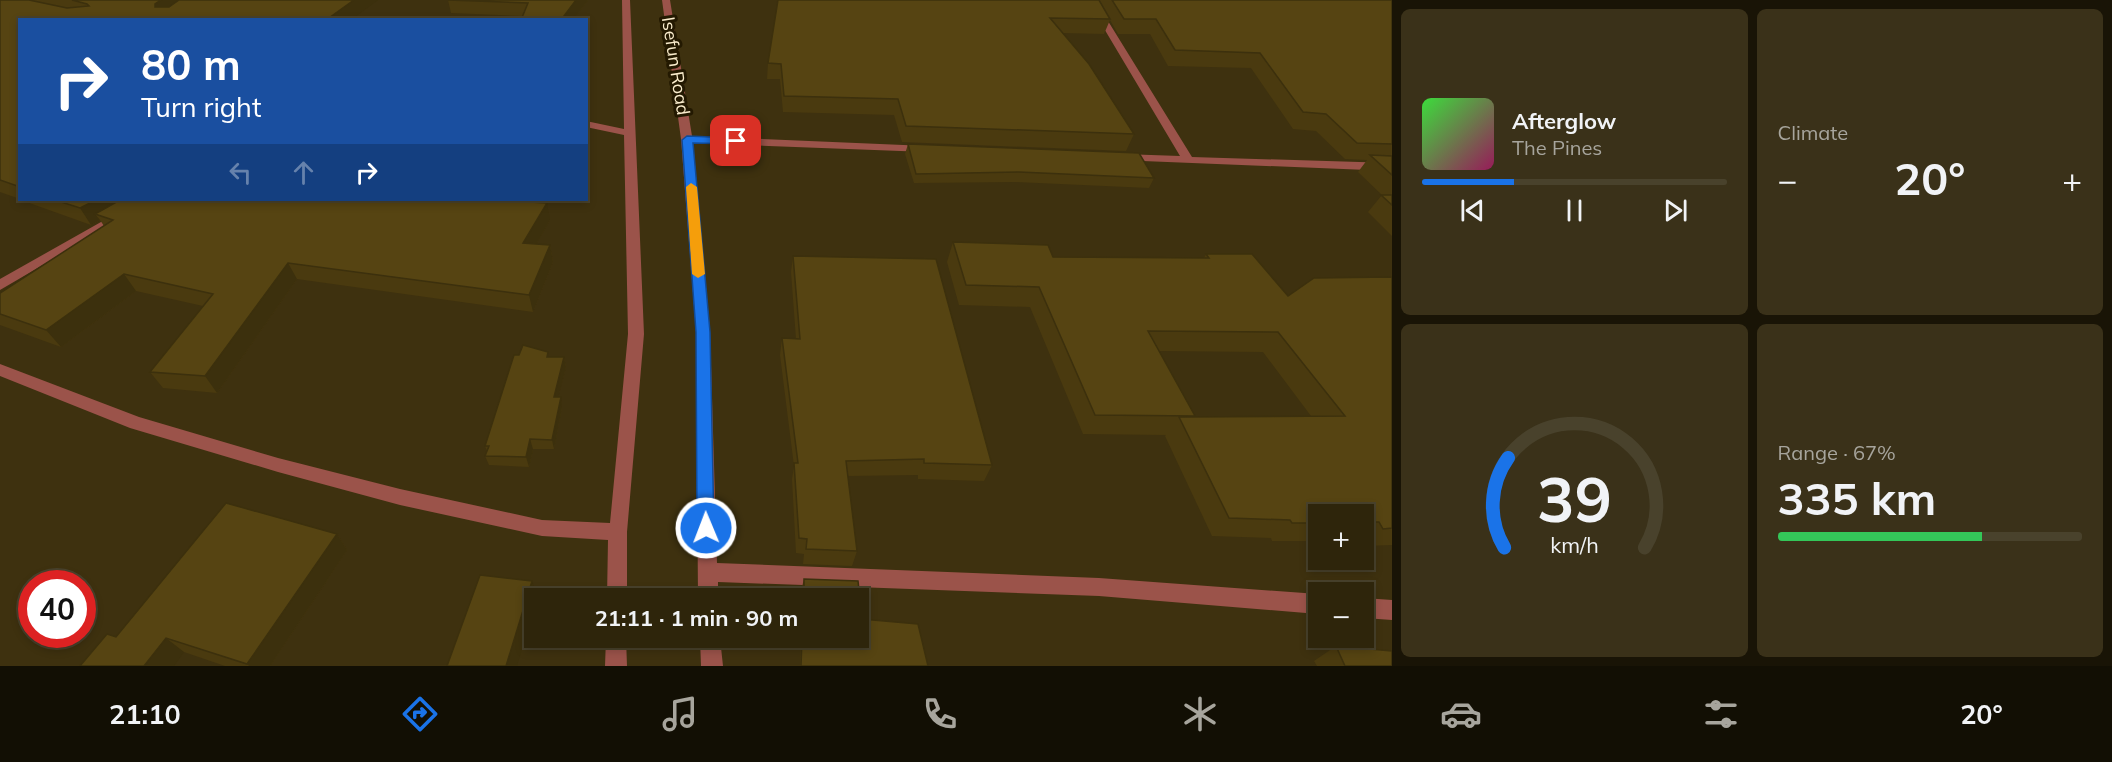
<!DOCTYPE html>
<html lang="en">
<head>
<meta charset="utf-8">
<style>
	body { margin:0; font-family:Mulish,sans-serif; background:#3a3119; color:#f1f3f6; height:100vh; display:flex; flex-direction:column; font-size:22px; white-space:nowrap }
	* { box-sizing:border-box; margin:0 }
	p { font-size:20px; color:#a7a59d }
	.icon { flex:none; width:33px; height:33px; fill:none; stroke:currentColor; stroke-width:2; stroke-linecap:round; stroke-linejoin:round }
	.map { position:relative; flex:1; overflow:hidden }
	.sheet { display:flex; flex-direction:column; gap:9px; padding:9px; background:#191406; width:720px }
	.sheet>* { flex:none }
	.hud { position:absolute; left:18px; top:18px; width:570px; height:183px; border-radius:0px; box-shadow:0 3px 9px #0003,0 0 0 2px #49422c; background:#1a4fa0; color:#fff; overflow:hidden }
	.fabs { position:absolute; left:1308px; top:504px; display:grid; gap:12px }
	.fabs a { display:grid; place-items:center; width:66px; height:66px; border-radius:0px; background:#2e250b; box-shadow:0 3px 9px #0003,0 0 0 2px #49422c; font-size:30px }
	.speed { position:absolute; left:18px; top:570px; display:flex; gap:12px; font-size:30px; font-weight:700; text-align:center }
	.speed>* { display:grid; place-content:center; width:78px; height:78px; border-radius:50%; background:#2e250b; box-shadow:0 3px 9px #0003,0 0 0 2px #49422c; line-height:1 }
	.speed .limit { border:9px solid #d22; background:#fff; color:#111 }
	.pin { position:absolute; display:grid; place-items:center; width:51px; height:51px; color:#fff; margin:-26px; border-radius:12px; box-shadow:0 3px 9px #0006 }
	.me { position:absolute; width:66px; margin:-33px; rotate:359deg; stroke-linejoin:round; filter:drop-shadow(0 0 4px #0008) }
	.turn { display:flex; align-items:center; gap:21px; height:126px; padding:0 24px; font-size:27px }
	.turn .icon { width:78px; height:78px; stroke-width:2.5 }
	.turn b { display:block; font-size:42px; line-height:51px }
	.lanes { display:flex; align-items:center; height:57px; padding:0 24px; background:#0003; justify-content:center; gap:30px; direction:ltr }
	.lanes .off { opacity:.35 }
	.big { font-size:45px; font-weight:700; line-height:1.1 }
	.sheet .widget { flex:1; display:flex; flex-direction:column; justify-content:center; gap:9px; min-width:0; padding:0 21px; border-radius:9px; background:#3a3119 }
	.sheet .dial { align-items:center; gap:0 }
	.dial svg { height:156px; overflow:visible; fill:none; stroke:#49422c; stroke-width:7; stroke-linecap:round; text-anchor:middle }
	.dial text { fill:#f1f3f6; stroke:none }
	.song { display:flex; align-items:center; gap:18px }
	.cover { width:72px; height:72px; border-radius:9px; background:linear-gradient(135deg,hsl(120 70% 55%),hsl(330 70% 35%)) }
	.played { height:6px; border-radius:3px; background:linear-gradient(90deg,#1a73e8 30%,#49422c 30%) }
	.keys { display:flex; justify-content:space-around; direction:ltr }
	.heat { display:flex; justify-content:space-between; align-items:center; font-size:33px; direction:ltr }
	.charge { height:9px; border-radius:4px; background:linear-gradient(90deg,#34c759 67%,#49422c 0) }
	.sheet .tiles { flex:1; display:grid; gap:9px; grid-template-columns:repeat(2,1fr) }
	.trip { position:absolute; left:524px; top:588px; width:345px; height:60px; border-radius:0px; background:#2e250b; box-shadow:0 3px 9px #0003,0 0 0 2px #49422c; font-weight:700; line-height:60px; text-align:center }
	.tab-bar { display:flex; height:96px; justify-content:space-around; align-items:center; background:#120f04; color:#a7a59d }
	.tab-bar .icon { width:42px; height:42px }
	.tab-bar .on { color:#1a73e8 }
	.tab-bar b { font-size:27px; color:#f1f3f6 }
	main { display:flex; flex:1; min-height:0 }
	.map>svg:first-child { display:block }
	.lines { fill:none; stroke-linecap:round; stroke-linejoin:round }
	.minor { fill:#9b534a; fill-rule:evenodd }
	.wall { fill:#4a3a0f; fill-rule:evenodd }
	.shaded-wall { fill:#3c300d }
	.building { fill:#564412; stroke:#3c300d; stroke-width:1.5 }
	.route { fill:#1a73e8; stroke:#114b97; stroke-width:1.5 }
	.slow { fill:#f59e0b }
	.labels { text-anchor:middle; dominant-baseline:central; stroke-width:6; stroke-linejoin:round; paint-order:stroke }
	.street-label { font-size:18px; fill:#faedcd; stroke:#231901 }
</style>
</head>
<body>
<main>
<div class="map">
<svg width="1392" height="666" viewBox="0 0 1392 666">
	<rect width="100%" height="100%" fill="#3e310f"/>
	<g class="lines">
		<path class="minor" d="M622,0h8l14,334 -17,198v66h-20l1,-58 -66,-4 -142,-31 -122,-33 -148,-44 -130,-52v-12l139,53 139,41 122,31 142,31 68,3 18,-189 -4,-199 -38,-8v-6l38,8z
			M662,0h8l22,136 235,10 6,3 -6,3 -234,-9 17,189 7,231 382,15 219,16v20l-219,-18 -381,-14v16h-20l-2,-266 -15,-193z
			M1087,0h8l97,157 200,6v8l-274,-11v-4l4,-2 58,2z
			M140,200h14l-154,90v-11z
			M1364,598l28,2v20l-28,-2z
			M606,638h20l1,28h-22z
			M700,638h20l3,28h-22z"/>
	</g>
	<path class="wall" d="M0,0h378l-358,20v179l-20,-7z
		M448,0h140l-15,20h-52l1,-4 -71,-3z
		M778,0h614v236l-24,-24 14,-17 -24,-23 9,-12 -22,-1 -29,-28 -23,-2 -42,-61 -83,-2 -18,-32h-32l-8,-14 -6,14 -42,-1 72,101 -8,17 -224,-9 -8,-27 -111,-3 -3,-33h-13l1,-16z
		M908,144l246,34 -5,10 -134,-6 -101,1 -9,-29z
		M21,200h474l55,20 -14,24 14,1 3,17 -20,50 -236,-33 -80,114 -54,-5 -13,-16 53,-66 -67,-15 -75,56 -61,-22v-32l104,-67 -4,-6 -9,5z
		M953,242l100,15 151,1 2,-4 82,42 104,-19v268l-28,1v-32h-46v27h-46l-1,-3 -59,-2 -47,-100 1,-1 -83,-1 -53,-127 -71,-2 -12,-43zM1159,351l104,1 48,64 -117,1 1,-1z
		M793,256l199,209 -8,16 -66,-2v-4l-70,1 9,75 -5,15 -49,-2 1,-10 -8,-1 -4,-74 2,-13 -14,-111 2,-17 14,1 -5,-67z
		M549,357h15l2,10 -8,30 4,10 -8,42h-21l-4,18 -40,-2 -4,-9 2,-5 -2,-5z
		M337,534l10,16 -77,116h-45l-41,-14 -68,-15z
		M804,579l54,2 4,38 56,5 10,42h-128l1,-28h57v-40h-56v-11z
		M1336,646l56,20h-75l-3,-5z"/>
	<path class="shaded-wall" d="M161,0h25l-23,18 -8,-11v-3z
		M354,0h24l-27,20h-25z
		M576,0h12l-15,20h-12z
		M96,200h40l-41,14 5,6 -9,5 -11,-17z
		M547,203l3,17 -23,40 -4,-17z
		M550,245l3,17 -20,50 -4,-17z
		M288,263l9,16 -80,114 -12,-17z
		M124,274l12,17 -75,56 -15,-17z
		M564,357l2,10 -10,39 -2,-9z
		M561,397l1,10 -8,42 -2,-9z
		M530,439l3,10 -4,18 -3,-10z
		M337,534l10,16 -77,116h-21l-2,-2z
		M532,581l6,15 -1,2h-3v10l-17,58h-11z
		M166,638l18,14 -10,14h-30z"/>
	<path class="building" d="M0,0h29l38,8 22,-2 -2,-2 -15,-4h89l-6,4v3h14l10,-7h175l-28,20h-306v167l-20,-7z
		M448,0h128l-15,20h-40l7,-17z
		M778,0h321l11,19 -60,-1 39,46 45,70 -228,-8 -8,-27 -114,-3 -3,-32 -13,-1z
		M1112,0h280v144l-35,-1 -31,-29 -23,-2 -43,-59 -85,-3 -19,-31h-32z
		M908,144l231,9 15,25 -135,-6 -103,2z
		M1370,155l22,1v19z
		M1381,195h11v10z
		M55,200h41l-16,8z
		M120,200h375l52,3 -24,40 27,2 -21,50 -241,-32 -83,113 -55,-4 63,-78 -89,-20 -78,56 -46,-16v-21l113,-73 -18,-6z
		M953,242l95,3 5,12 156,1 -3,-4h46l36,42 26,-18 78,-1v251l-9,1 -4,-7h-15v-8h-46v9h-26l-2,-3 -61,-2 -50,-101 166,-1 -67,-84 -130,-1 47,85 -100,-1 -56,-128 -73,-2z
		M793,256l143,3 56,206 -68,-2v-4l-78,2 11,90 -51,-2 1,-10 -8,-1 -5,-75h4l-16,-125 18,1z
		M523,345l25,7 -1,5h17l-10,40h7l-9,43 -22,-1 -4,18 -41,-1 4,-10h-4l29,-91h5z
		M226,503l111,31 -90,130 -81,-26 -22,28h-64l27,-32 9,3z
		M480,575l52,6 -26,85h-59z
		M804,579l54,2 4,38 56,5 10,42h-127l1,-28h56v-40h-54z
		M1336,646l56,5v15h-47z"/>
	<path class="route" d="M687,136l49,2 6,3 -6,3 -43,-1 17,189 4,196 -2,5 -6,3 -6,-3 -3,-5 -1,-196 -14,-192z"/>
	<path class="slow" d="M691,183l6,4 8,87 -7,4 -6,-4 -6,-87z"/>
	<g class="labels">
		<g class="street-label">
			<text transform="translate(676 66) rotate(81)">Isefun Road</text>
		</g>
	</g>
</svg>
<div class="fabs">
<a>+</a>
<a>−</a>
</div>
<div class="speed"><div class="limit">40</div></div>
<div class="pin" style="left:736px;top:141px;background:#d93025"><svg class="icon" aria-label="arrive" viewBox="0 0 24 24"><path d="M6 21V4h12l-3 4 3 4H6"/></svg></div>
<svg class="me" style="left:706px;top:528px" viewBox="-20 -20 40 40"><circle r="17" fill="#1a73e8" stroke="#fff" stroke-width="3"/><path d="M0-11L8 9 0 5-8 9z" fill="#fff"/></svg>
<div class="trip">21:11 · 1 min · 90 m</div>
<div class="hud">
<div class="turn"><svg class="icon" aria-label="right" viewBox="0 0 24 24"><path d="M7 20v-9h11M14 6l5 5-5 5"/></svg><div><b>80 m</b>Turn right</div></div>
<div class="lanes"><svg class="icon off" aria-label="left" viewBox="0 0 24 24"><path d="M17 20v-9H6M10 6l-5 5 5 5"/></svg><svg class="icon off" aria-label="ahead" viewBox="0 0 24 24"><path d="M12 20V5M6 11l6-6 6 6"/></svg><svg class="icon" aria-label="right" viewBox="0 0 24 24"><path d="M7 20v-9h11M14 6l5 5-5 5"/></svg></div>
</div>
</div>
<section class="sheet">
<div class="tiles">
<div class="widget">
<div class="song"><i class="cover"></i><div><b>Afterglow</b><p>The Pines</p></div></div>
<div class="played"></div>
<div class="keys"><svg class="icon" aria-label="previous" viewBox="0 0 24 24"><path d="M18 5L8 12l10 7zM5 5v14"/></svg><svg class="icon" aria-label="pause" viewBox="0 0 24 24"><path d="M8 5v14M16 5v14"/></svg><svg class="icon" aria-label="next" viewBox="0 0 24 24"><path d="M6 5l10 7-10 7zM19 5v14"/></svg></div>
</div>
<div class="widget"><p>Climate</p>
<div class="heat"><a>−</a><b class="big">20°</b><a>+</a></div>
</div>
<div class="widget dial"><svg viewBox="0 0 100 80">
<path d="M14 69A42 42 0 1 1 86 69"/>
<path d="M14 69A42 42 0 0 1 16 23" stroke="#1a73e8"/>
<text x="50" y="56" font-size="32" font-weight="700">39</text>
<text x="50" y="72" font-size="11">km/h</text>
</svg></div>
<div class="widget"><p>Range · 67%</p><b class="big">335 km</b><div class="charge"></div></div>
</div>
</section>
</main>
<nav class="tab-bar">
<b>21:10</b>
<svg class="icon on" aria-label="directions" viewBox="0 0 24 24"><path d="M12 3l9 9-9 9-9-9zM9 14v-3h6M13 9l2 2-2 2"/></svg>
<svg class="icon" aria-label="music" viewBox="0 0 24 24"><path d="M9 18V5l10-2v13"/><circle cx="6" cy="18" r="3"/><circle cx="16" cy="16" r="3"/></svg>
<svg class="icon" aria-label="phone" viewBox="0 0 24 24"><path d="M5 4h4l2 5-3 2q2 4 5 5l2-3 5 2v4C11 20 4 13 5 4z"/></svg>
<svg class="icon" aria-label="climate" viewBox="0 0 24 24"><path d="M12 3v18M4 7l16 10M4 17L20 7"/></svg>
<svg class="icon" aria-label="car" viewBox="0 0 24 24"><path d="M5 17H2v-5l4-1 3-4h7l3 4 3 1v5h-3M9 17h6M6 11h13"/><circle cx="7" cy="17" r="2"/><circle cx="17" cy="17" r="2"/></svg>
<svg class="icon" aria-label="filters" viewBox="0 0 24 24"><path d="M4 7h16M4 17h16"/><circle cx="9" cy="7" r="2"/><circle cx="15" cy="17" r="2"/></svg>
<b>20°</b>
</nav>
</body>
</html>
